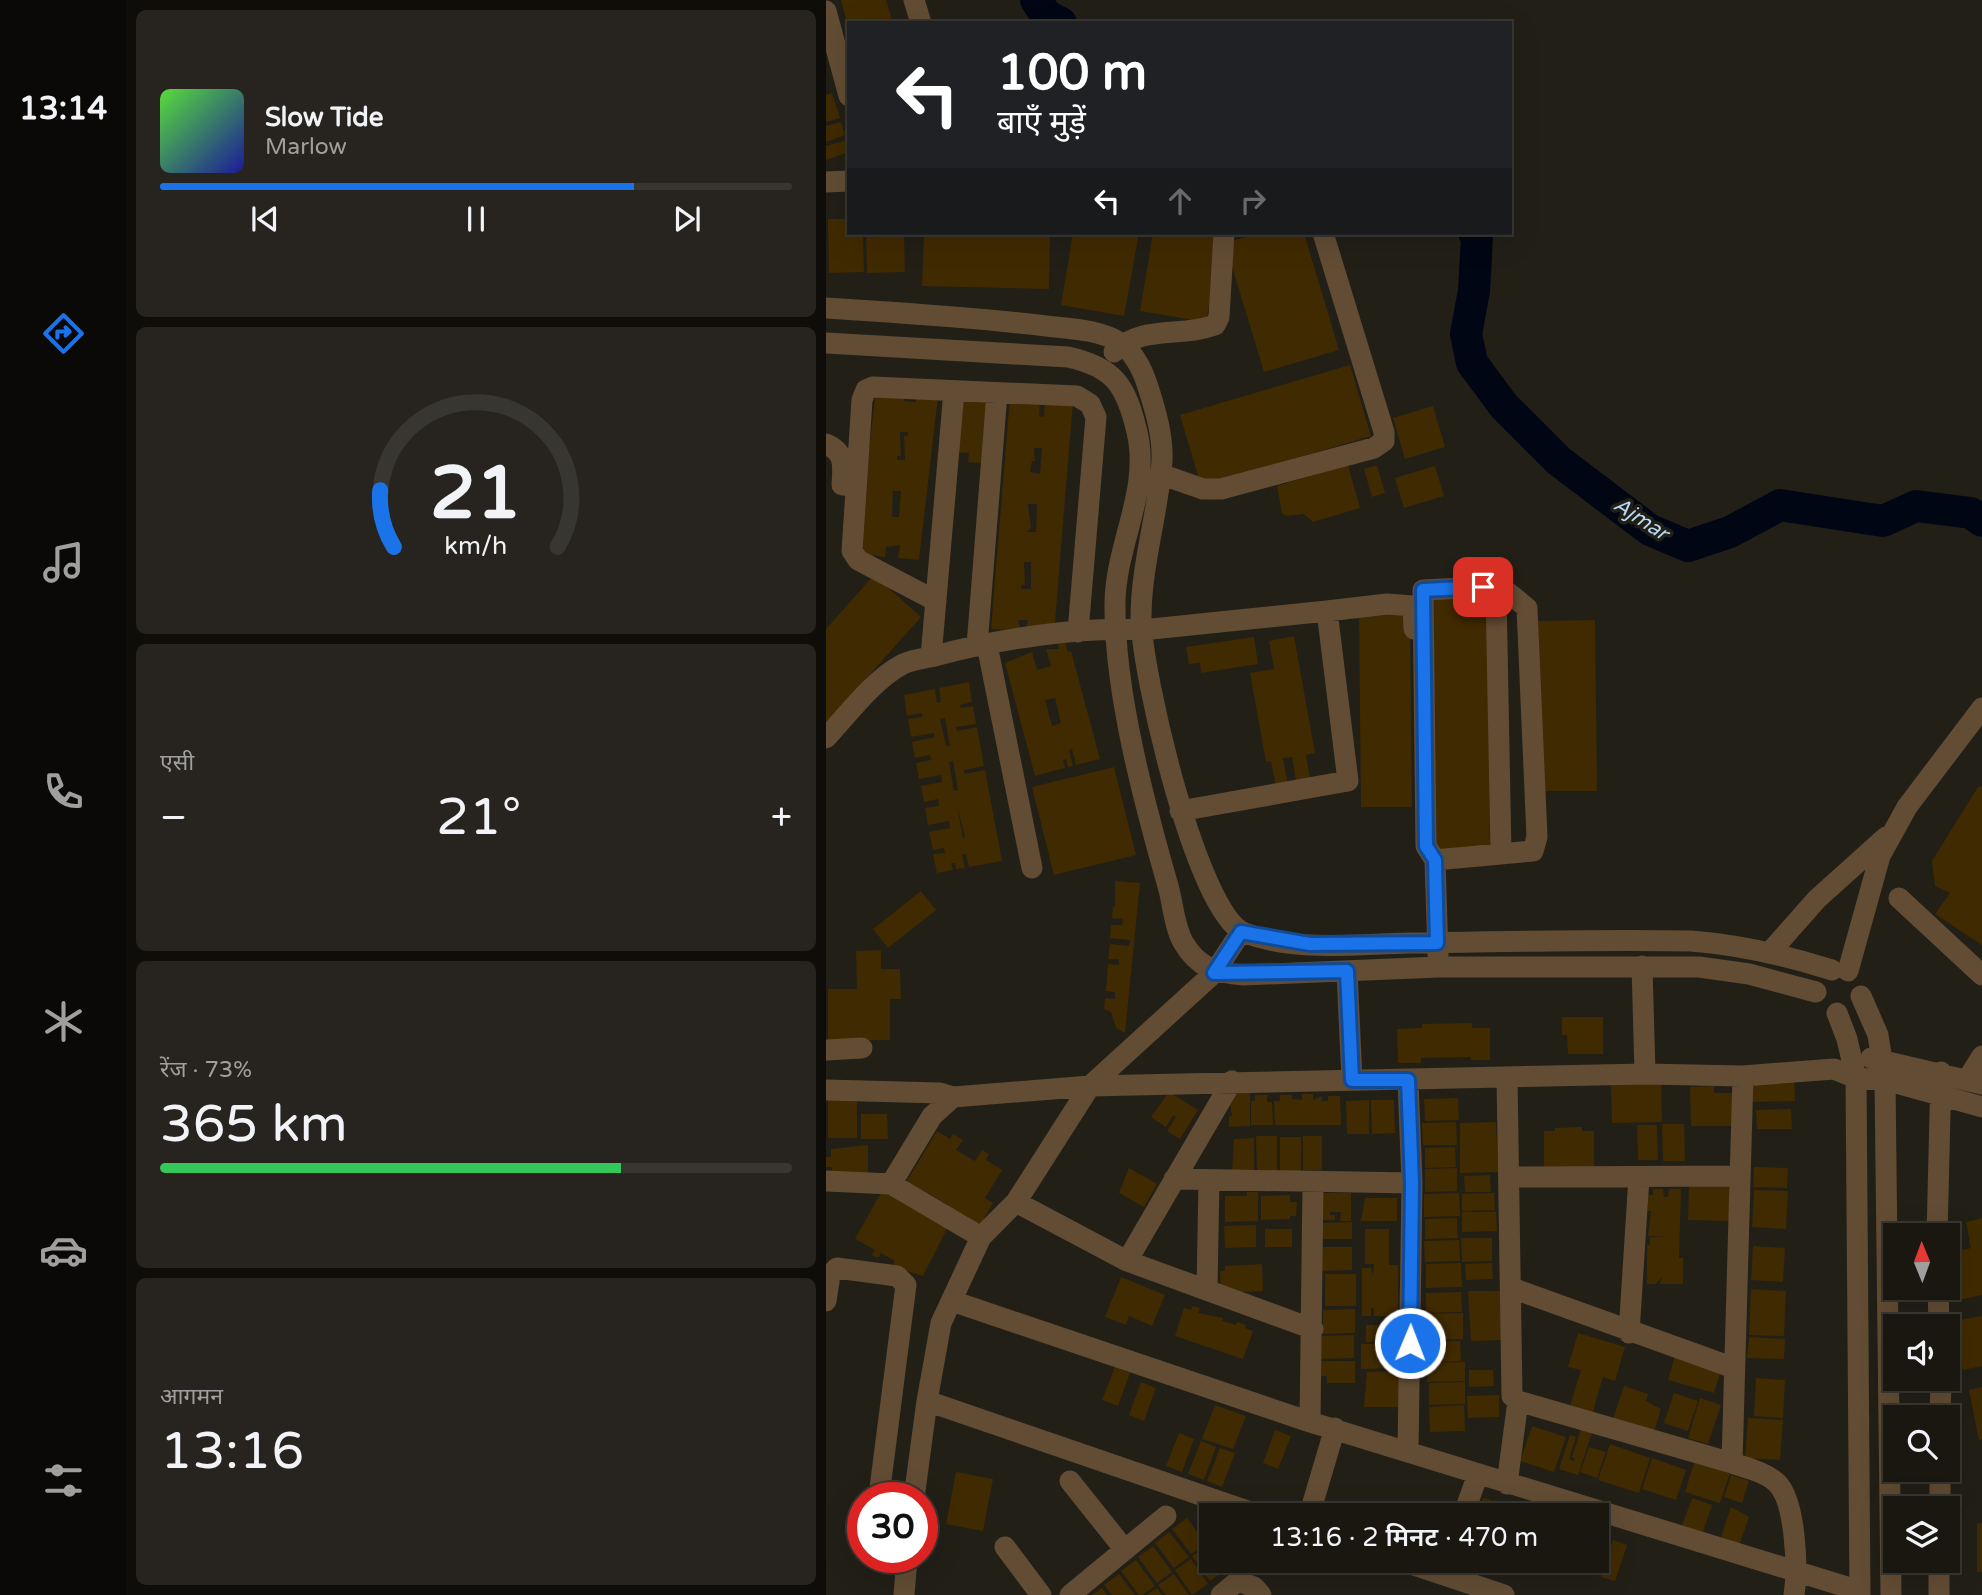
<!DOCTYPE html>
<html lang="hi">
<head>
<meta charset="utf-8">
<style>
	body { margin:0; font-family:"Varela Round","Noto Sans Devanagari",sans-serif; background:#27241f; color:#f1f3f6; height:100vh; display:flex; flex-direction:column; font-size:26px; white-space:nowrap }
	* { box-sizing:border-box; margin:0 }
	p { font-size:23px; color:#9f9f9f }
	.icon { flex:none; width:38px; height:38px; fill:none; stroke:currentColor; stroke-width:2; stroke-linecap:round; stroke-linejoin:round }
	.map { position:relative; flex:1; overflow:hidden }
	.drawer { display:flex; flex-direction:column; gap:10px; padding:10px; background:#0e0d09; width:700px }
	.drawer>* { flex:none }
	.top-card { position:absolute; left:21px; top:21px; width:665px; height:214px; border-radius:0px; box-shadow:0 7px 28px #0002,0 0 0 2px #383631; background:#202124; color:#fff; overflow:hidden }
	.needle { width:46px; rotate:359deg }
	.buttons { position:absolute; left:1057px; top:1223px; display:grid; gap:14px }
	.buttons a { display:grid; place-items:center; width:77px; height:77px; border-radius:0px; background:#1a1711; box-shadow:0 7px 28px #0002,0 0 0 2px #383631; font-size:35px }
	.speed { position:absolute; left:21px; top:1482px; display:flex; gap:14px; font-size:35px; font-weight:700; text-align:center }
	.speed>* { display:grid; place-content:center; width:91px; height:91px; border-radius:50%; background:#1a1711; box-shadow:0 7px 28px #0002,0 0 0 2px #383631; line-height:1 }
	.speed .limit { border:10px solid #d22; background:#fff; color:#111 }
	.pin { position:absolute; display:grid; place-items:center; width:60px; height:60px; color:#fff; margin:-30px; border-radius:14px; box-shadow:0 4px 10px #0006 }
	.me { position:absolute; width:77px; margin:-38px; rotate:1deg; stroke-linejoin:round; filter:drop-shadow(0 0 5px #0008) }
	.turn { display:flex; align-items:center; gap:24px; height:147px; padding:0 35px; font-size:32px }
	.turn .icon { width:91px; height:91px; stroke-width:2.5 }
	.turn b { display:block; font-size:49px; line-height:60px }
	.lanes { display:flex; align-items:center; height:66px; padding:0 35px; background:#0003; justify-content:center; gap:35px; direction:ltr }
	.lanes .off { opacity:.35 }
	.big { font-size:52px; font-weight:600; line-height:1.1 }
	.drawer .card { flex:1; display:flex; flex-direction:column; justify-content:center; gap:10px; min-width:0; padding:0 24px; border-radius:10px; background:#27241f }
	.drawer .dial { align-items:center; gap:0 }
	.dial svg { height:182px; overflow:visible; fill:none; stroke:#383631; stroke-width:7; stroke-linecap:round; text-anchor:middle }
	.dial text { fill:#f1f3f6; stroke:none }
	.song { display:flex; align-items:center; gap:21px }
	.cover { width:84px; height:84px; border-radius:10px; background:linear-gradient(135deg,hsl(110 70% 55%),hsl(240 70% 35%)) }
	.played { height:7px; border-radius:4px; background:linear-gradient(90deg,#1a73e8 75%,#383631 75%) }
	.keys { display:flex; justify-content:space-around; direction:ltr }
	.heat { display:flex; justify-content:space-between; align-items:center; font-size:38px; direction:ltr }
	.charge { height:10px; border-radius:5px; background:linear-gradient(90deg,#34c759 73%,#383631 0) }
	.trip { position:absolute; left:373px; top:1503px; width:410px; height:70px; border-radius:0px; background:#1a1711; box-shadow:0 7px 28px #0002,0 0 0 2px #383631; font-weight:600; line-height:70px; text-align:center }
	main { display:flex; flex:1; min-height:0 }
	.tab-bar { display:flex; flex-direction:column; width:126px; justify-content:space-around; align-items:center; background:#0a0907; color:#9f9f9f }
	.tab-bar .icon { width:49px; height:49px }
	.tab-bar .current { color:#1a73e8 }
	.tab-bar b { font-size:32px; color:#f1f3f6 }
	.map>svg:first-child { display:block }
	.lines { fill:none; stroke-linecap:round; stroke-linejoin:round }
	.river { stroke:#000614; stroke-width:32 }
	.building { fill:#402a01; fill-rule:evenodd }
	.minor { stroke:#624c34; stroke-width:21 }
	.route-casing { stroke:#114b97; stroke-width:18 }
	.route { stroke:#1a73e8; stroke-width:12 }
	.labels { text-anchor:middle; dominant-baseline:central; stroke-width:7; stroke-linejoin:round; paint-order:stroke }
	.water-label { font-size:21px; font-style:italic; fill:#b7d9f6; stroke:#221f17 }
</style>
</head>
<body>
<main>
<nav class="tab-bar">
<b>13:14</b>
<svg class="icon current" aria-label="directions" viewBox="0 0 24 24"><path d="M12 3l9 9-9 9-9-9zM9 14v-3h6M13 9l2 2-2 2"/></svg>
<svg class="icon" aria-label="music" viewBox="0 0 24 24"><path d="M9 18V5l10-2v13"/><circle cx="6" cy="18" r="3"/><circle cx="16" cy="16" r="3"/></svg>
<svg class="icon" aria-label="phone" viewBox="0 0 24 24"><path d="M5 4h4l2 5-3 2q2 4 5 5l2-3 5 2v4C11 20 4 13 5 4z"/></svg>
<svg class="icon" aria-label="climate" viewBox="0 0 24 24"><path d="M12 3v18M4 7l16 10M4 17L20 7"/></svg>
<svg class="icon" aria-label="car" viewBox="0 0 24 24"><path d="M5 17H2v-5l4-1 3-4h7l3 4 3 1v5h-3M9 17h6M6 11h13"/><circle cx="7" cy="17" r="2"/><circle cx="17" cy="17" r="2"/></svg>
<svg class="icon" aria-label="filters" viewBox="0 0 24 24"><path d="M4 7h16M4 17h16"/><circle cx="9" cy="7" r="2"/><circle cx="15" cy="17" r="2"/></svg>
</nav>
<section class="drawer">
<div class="card">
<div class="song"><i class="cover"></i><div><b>Slow Tide</b><p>Marlow</p></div></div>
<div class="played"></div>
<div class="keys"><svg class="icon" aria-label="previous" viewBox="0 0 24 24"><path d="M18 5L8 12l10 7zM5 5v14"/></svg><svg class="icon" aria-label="pause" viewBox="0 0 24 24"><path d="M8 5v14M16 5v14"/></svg><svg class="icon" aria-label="next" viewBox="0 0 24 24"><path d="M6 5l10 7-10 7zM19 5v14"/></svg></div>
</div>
<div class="card dial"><svg viewBox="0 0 100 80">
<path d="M14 69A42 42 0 1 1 86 69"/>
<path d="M14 69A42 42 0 0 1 8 44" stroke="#1a73e8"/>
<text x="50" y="56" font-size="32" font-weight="700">21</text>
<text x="50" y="72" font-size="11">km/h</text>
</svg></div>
<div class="card"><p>एसी</p>
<div class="heat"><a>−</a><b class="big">21°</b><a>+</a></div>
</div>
<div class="card"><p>रेंज · 73%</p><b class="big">365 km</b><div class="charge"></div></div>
<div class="card"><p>आगमन</p><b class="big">13:16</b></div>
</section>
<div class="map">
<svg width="1156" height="1595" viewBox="0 0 1156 1595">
	<rect width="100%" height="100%" fill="#221f17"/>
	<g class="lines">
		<path class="river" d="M210,0l10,15 15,8
			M648,233l3,4 -3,54 -8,43 6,29 32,43 55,55 91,69 38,16 42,-14 50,-27 103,16 33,-15 55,7 11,8"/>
	</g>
	<path class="building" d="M15,0h45l7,23h-46z
		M6,93l8,25 -14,4v-27z
		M15,122l4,13 -19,7v-16z
		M21,140l2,12 -23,8v-14z
		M2,219h21v14h14l1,39 -35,1z
		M40,233h38l1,39 -38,1z
		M98,233h126l-1,56 -127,-3z
		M247,233h66l-15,83 -63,-11z
		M327,233h69l-16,89 -66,-11z
		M434,233h44l35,117 -75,22 -39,-129z
		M524,365l21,71 -170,50 -21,-71z
		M51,381l29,3 -2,17 12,1 1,-16 22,2 -20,172 -21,-2 2,-13 -14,2 -1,10 -28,-4zM74,432h8v4h-4l1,24h-8v-4h4zM67,491h8l-2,26h-7z
		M184,397l30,2 -1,17 5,1 1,-17 28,2 -19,232 -29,-2 3,-12h-10l3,11 -30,-2zM208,448h8l-2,26 -10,-2 2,-11h3zM202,504h9l-1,28h-9l4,-4zM198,562h7v27h-10v-4h4z
		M131,398l34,3 -2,63 -21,-2 1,-9 -17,-1z
		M607,406l12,41 -40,12 -12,-41z
		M522,465l12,43 -47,14 -9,-8 -18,2 -4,-3 -5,-27z
		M551,465l8,28 -13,4 -8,-28z
		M609,466l9,30 -40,12 -9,-30z
		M48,575l47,42 -95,107v-95z
		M604,593h57l3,258 -57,1z
		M533,613h51l2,194h-51z
		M769,620l2,171h-58l-1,-170z
		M468,636l21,117 -9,2 4,24 -14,2 -4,-24 -9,1 5,27 -12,2 -5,-26 -5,1 -16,-89 24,-4 -5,-28z
		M428,637l4,27 -57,9 -1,-10 -11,1 -3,-17z
		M238,639l4,13 3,-1 29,108 -24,6 -4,-16 -3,1 4,16 -5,1 -2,-8 -3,1 2,8 -30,8 -30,-113 27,-11 5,18 14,-4 -5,-17h13l-2,-8zM229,698l6,25 -9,3 -7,-26z
		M143,682l3,20 -12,3 1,3 12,-2 3,18 -20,3 1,4 20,-4 7,39 -20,4v4l21,-4 17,91 -33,6 -3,-13 -4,1 3,13 -9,1 -1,-6h-4l2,7 -16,3 -4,-19 12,-1 -1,-5 -11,2 -4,-18 21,-4 -1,-7 -21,4 -3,-17 14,-2 -1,-7 -14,3 -3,-16 21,-4 -1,-7 -22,4 -3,-16 15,-3 -1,-5 -15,3 -3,-16 23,-5 -1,-4 -23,4 -3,-18 14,-2v-4l-15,3 -3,-21 31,-6 2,14 4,-1 -2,-14zM119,718l5,28h-4l-6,-27zM127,761l5,29 -4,1 -5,-29zM131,806l8,31 -2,1z
		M288,767l22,88 -82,20 -22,-88z
		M1156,786v159l-47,-31 15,-21 -15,-7 -3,-25 46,-74z
		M289,881l25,2 -15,150 -9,-5 -5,-16 -7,-3 1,-11 10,1v-7l-9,-1 2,-27 11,1v-6h-11l2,-15 19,2 1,-6 -20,-2 1,-13h11l1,-6 -11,-1 1,-12 2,1z
		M95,891l15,19 -48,38 -15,-19z
		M55,950v19h19l1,30h-11v41l-62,1v-52h29l-1,-38z
		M736,1017h41v37h-35l-1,-19h-5z
		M646,1023v5h18v32h-19v-3l-50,1v5h-23l-1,-34 25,-1v-4z
		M925,1077h43l1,24 -44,1z
		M835,1082l1,40 -50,1 -1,-40z
		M888,1086v7h21l1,33h-45l-1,-39z
		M402,1090h22v36l-21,1v-11h3z
		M343,1092l29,18 -18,29 -13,-8 9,-14 -3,-2 -7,12 -15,-10z
		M476,1094h11v6l9,-4v5h6v-5h12l1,29h-66l-1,-24h6v-6h12v4l10,1z
		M429,1095h12v7h5l1,23h-22v-24h4z
		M632,1098l1,22 -34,1 -1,-22z
		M2,1099h29v39h-29z
		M543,1100v34h-22l-1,-33z
		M545,1100h23l1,33 -23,1z
		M965,1109l1,20h-35l-1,-19z
		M35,1114h26l1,25h-27z
		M630,1122l1,23h-34l-1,-22z
		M670,1122l2,50 -38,1v-50z
		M836,1124h22l1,37h-22z
		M811,1125h20l1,35h-20z
		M756,1127v4h12v37l-50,1v-38h11v-3z
		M111,1131l13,8 3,-5 10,6 -7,10 19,11 7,-11 7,4 -3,6 16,10 -17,28 8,5 -13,22 -37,-12 5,-8 -20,-12 -5,8 -18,-17z
		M430,1136h21v35l-20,1z
		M477,1136h19v34h-19z
		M454,1137h21v34h-21z
		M428,1138v34h-22l2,-33z
		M42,1145v29l-36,1v-8h-6v-10h5v-8z
		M629,1147l1,20 -31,1v-20z
		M928,1167l34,1 -1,20 -34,-1z
		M303,1168l28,16 -13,23 -25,-14z
		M631,1168v23l-32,1v-23z
		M664,1175l1,17h-26l-1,-16z
		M863,1185l40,1v35l-41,-1z
		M57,1189l65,38 -25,49 -31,-10 3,-5 -14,-8 -3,5 -6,-3 3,-5 -20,-11z
		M827,1189h10l1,8h4l1,-8h12l-2,69h4v26h-23l2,-7 -6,7h-9v-39h3v-8h17l-19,-1 3,-25h-3v-16h5z
		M928,1190l34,1 -2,38 -34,-2z
		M421,1192h11v29l-33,1v-26h22z
		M496,1193h29v28h-11l1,-9h-11v3h5v5h-15z
		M633,1193l1,23 -36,1v-23z
		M668,1193l1,17 -33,1v-17z
		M464,1195v7h7l-1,14h-6v3l-29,1v-24z
		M539,1198h32v23h-36z
		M636,1212h34l1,19 -35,1z
		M631,1218l1,20 -33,1v-20z
		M1156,1218v77l-33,7 -3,-14 2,-35 23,-5 -5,-26z
		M526,1222v17h-31v-16z
		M430,1225v22l-31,1 -1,-22z
		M439,1229h27v18h-27z
		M539,1229h24v36h9v51h-24v-8h-3v8h-9v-48h9l2,7 1,-11h-9z
		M635,1238h31v23l-30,1z
		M633,1240l1,21 -35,1 -1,-21z
		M927,1246l32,2 -2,34 -32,-2z
		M496,1247h30v23l-30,1z
		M635,1263l1,24 -36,1v-24z
		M666,1263l1,16 -27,1 -1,-16z
		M436,1264l1,27 -42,2 -1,-22h5v-5z
		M499,1274h31v32h-31z
		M295,1277l44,18 -13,31 -23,-10 -3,9 -21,-8z
		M925,1289l35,2 -2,45 -35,-1z
		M642,1291h34l2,49 -33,1z
		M635,1292l1,20 -36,1v-20z
		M366,1306l8,2 -2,5 25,5 -1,3 14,4 1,-3 9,3 -1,3 8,3 -10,28 -68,-23 9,-28 7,2z
		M529,1309v24l-32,1v-24z
		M637,1313v26l-37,1v-26z
		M1156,1316v50l-19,4 -10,-49z
		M540,1325h31l1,17h-32z
		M752,1333l47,14 -10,34 -12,-4 -11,38 -23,-6 12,-39 -13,-3z
		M528,1335v23l-36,1v-23z
		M923,1337l36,2 -1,20 -37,-1z
		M634,1341l1,20 -34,1 -1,-20z
		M535,1344h38v24l-38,1z
		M849,1356l46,14 -7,23 -46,-13z
		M492,1361h37v22h-28v-7h-9z
		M639,1362v19l-38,1v-19z
		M289,1367l15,6 -12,33 -16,-6z
		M643,1370h24l1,16 -25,1z
		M574,1371l1,36h-37l3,-35z
		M930,1378l29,2 -2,38 -29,-2z
		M315,1382l15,6 -12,33 -15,-6z
		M639,1382v22l-36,1v-22z
		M798,1386l24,8 -2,7 15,8 -8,26 -41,-13z
		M1156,1387v52l-3,1 -10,-50z
		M848,1393l24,8 -10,30 -24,-8z
		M673,1395v22l-31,1 -1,-22z
		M874,1398l21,7 -13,39 -20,-6z
		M389,1405l31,11 -13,33 -31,-10z
		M638,1405l1,26 -35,1 -1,-25z
		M922,1418l35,2 -3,40 -35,-2z
		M706,1426l34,11 -12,35 -34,-11z
		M755,1429l11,4 -14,42 -19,-6 11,-34 6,2 -7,22 5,2 1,-3 -3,-1z
		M449,1430l16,6 -13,33 -15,-6z
		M353,1433l15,6 -12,33 -16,-6z
		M375,1441l15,6 -12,33 -16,-6z
		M784,1444l40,14 -11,35 -41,-13z
		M763,1447l17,5 -9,26 -17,-6z
		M394,1448l15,5 -13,34 -15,-6z
		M826,1458l34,12 -10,30 -34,-11z
		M868,1463l37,7 -11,33 -35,-11z
		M130,1472l37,7 -10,52 -37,-7z
		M905,1475l18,6 -7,22 -18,-6z
		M657,1498l8,2 -5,16h-8z
		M866,1498l20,7 -10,30 -21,-7z
		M669,1500l15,6 -4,10h-17z
		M905,1507l18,10 -10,29 -19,-6z
		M702,1509l17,6v1h-20z
		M361,1518l19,26 -15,10 -19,-25z
		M1151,1523h5v49h-5z
		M343,1532l20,25 -15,11 -19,-25z
		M787,1540l14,5 -12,36 -14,-4z
		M382,1545l3,16h8l6,9 -15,11 -18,-25z
		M327,1546l19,26 -15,11 -19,-26z
		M365,1559l17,25 -16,11 -17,-25z
		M310,1560l19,26 -13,9h-3l-18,-24z
		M293,1574l16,21h-23l-8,-10z
		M348,1574l15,21h-23l-8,-10z
		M276,1588l5,7h-15z
		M331,1588l5,7h-15z"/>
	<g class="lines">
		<path class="minor" d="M88,0l7,23
			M0,11l23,85
			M0,182l23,-1
			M0,308c73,5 147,9 220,18 24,3 51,3 73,16 15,10 24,29 29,45 8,25 15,49 14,74 -4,53 -21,104 -21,157 0,52 56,297 104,315 51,19 111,11 164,10 94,-1 188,-4 282,-2 50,4 94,14 141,29
			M0,343l242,14c46,10 58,28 69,75 14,58 -22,114 -22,172 -1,86 29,198 53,282 5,17 6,40 15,56 15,26 33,31 61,33l195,-8h260l50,7 67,18
			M288,352c29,-28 66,-14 101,-27l4,-8 5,-84
			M0,444c20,8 17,23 16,41
			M334,474l43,15h18l153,-41 10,-7v-9l-61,-199
			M657,587l27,7 17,14 10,229 -4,14 -98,9 -9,-14 -3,-256z
			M670,591l5,263
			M110,601l-78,-41 -6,-9 10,-151 4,-10 7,-3 204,9 13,8 6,13 -18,215
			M501,611l60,-7 26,2 1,23
			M161,645l45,223
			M151,646l20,-253
			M105,657l23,-266
			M0,738c23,-25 47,-58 77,-74 9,-4 22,-6 32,-8 57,-16 148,-30 207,-26l185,-19 21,170 -168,30
			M609,860l3,95
			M1073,898l83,77
			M945,951l46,-52 69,-62
			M816,966l3,108
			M521,971l5,109
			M1022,971l32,-115 27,-49 75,-99
			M1035,996l17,39 7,45 6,515
			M1011,1013l10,26 9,39 4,517
			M0,1050l36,-2
			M1045,1058l111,26
			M681,1077l5,319 6,5 214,62 11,-387
			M582,1080l4,103 -4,267
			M1141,1080l15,-24
			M0,1090l114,3 13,4
			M684,1177l230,-1
			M348,1179l238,4
			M0,1181l65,3 41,-68 21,-19 137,-11 555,-12 98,2 91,-7 22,9 29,2 97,27
			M65,1184l90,53
			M190,1202l111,59 186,68
			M1111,1236l4,-164
			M301,1261l105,-180
			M686,1288l222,80
			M1112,1288l1,38
			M381,1290l2,-110
			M0,1301l4,-26 7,-7 60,8 9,9 -26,203 35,6
			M126,1301l358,121 550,169
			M803,1333l10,-156
			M101,1401l335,115
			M1114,1418l1,-39
			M484,1422l3,-239
			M906,1463c15,5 33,9 45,20 19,19 21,87 17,112
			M244,1481l55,69
			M681,1484l11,-83
			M88,1498l13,-97 14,-78 40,-86 35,-35 74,-116 124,-113 27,-41
			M1114,1508v-38
			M483,1516l26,-88
			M637,1516l15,-42
			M179,1547l36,48
			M576,1561l102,34
			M78,1595l3,-37
			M244,1595l96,-79
			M395,1595l17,-14 16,6 7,8
			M1113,1595v-34"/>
	</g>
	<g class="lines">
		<defs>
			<path id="route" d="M584,1343l2,-160 -4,-103h-56l-5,-109 -133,2 27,-41 69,12 127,-1 -2,-83 -9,-14 -3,-256 60,-3"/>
		</defs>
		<use href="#route" class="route-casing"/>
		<use href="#route" class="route"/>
	</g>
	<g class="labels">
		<g class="water-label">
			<text transform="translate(815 519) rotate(33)">Ajmar</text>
		</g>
	</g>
</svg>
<div class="buttons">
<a><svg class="needle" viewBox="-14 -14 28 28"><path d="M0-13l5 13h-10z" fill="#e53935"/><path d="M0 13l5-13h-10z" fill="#9f9f9f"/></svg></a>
<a><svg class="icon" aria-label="sound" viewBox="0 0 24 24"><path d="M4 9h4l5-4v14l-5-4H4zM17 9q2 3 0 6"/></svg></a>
<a><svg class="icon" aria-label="search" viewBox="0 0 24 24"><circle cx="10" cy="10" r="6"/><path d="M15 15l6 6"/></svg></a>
<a><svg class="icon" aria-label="layers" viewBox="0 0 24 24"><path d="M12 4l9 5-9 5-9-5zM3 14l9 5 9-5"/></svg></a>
</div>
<div class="speed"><div class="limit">30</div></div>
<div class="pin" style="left:657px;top:587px;background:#d93025"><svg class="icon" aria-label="arrive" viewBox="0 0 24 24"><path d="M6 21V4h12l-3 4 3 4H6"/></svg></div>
<svg class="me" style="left:584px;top:1343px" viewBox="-20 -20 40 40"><circle r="17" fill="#1a73e8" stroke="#fff" stroke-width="3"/><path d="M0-11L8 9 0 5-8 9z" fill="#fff"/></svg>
<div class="trip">13:16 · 2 मिनट · 470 m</div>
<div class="top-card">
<div class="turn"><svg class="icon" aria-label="left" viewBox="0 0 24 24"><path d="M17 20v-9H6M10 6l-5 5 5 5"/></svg><div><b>100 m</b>बाएँ मुड़ें</div></div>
<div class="lanes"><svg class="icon" aria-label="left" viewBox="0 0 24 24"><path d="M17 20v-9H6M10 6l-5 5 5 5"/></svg><svg class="icon off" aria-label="ahead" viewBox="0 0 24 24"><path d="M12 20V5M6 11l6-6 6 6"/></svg><svg class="icon off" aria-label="right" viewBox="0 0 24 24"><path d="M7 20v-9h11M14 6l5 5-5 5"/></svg></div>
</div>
</div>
</main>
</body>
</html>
